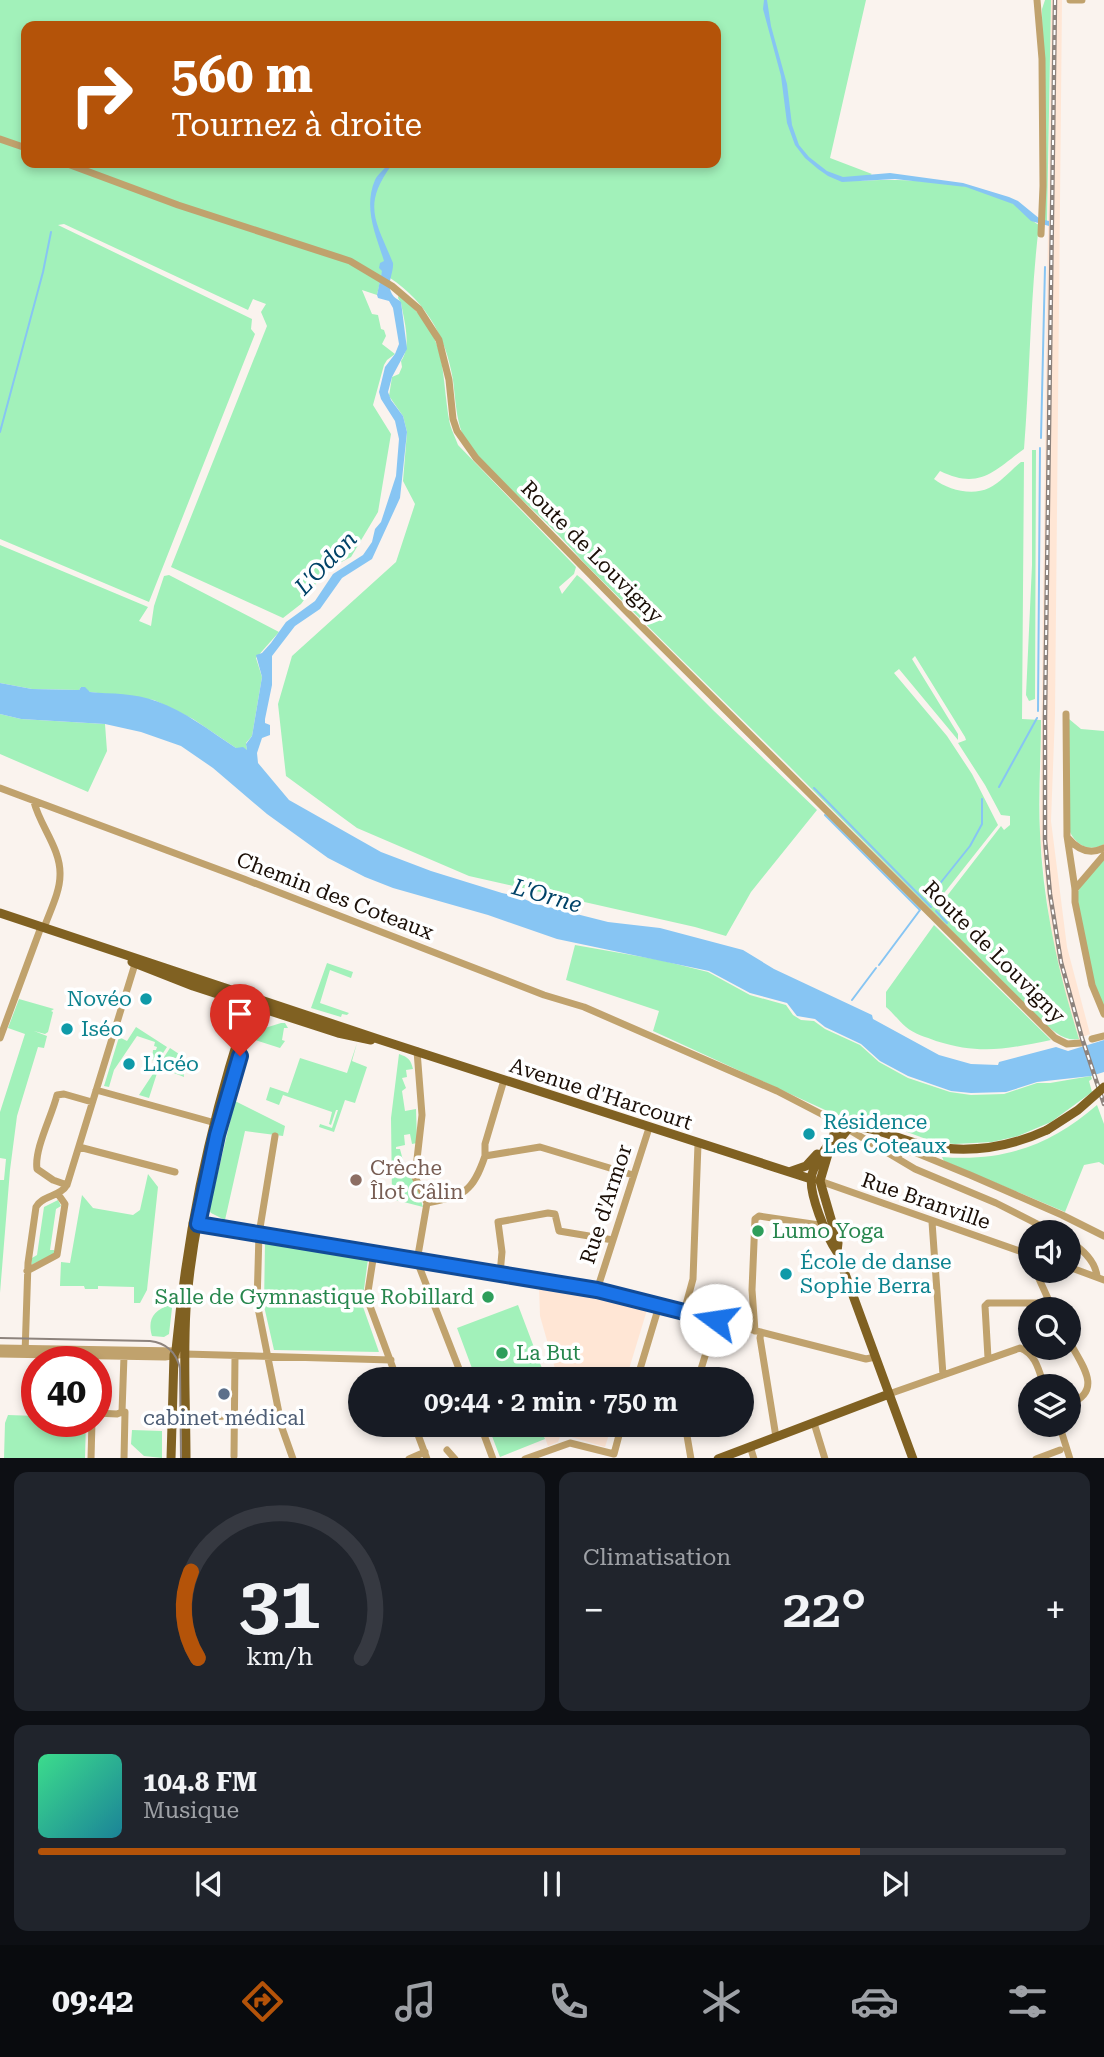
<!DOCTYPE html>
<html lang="fr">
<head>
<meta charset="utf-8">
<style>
	body { margin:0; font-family:"Roboto Serif",serif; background:#20242c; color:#f1f3f6; height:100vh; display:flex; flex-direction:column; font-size:26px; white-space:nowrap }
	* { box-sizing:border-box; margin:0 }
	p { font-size:23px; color:#9ea1a6 }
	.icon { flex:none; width:38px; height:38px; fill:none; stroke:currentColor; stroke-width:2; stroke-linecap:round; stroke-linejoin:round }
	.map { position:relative; height:1458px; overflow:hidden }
	.details { display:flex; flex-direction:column; gap:14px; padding:14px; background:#0d0f14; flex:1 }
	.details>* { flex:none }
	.banner { position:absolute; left:21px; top:21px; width:700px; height:147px; border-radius:14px; box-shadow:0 4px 10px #0003; background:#b45309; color:#fff; overflow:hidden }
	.controls { position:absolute; left:1018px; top:1220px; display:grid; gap:14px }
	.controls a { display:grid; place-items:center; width:63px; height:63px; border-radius:50%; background:#171b24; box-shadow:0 4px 10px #0003; font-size:35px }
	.speed { position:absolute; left:21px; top:1346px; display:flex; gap:14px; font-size:35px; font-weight:700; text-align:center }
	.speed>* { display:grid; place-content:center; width:91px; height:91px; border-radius:50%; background:#171b24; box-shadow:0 4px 10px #0003; line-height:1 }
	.speed .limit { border:10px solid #d22; background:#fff; color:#111 }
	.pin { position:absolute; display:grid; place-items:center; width:60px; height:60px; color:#fff; margin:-72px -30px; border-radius:50% 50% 50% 0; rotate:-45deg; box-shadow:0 0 7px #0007 }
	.pin .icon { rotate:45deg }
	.me { position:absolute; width:77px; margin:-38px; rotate:284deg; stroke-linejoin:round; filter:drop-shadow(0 0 5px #0008) }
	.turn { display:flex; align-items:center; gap:24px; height:147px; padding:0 35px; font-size:32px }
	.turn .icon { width:91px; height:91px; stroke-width:2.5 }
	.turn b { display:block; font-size:49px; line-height:60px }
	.big { font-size:52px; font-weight:600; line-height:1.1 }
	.details .widget { flex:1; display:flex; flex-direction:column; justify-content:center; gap:10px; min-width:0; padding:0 24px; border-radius:14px; background:#20242c }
	.details .dial { align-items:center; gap:0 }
	.dial svg { height:182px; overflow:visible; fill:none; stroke:#363941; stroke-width:7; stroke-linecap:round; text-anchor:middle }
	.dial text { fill:#f1f3f6; stroke:none }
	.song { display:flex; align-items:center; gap:21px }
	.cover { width:84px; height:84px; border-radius:10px; background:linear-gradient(135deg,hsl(150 70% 55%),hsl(190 70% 35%)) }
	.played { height:7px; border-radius:4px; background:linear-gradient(90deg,#b45309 80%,#363941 80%) }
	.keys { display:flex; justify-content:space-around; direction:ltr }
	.heat { display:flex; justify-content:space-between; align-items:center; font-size:38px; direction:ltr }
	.details .tiles { flex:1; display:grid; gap:14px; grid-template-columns:1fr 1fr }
	.widget:last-child { grid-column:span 2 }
	.trip { position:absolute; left:348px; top:1367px; width:406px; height:70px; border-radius:35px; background:#171b24; box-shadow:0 4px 10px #0003; font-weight:600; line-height:70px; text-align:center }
	.dock { display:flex; height:112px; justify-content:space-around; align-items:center; background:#090b0e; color:#9ea1a6 }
	.dock .icon { width:49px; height:49px }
	.dock .on { color:#b45309 }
	.dock b { font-size:32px; color:#f1f3f6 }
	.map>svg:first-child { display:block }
	.built { fill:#ffe6d5 }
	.green { fill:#a2f1ba; fill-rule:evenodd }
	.water { fill:#87c5f3 }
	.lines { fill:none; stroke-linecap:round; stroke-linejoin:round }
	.stream { stroke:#87c5f3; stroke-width:2 }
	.minor { stroke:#c0a26d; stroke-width:7 }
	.major { stroke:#806122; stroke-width:9 }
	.tram { stroke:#8d837d; stroke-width:2 }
	.rail-casing { stroke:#8d837d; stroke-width:4.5 }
	.rail { stroke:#fff; stroke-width:2; stroke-dasharray:5; stroke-linecap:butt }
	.major-bridge { stroke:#806122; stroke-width:9 }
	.route-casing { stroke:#114b97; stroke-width:18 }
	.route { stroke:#1a73e8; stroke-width:12 }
	.culture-dot { fill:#0f9aa8; stroke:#fff; stroke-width:2.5 }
	.education-dot { fill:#8d6e63; stroke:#fff; stroke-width:2.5 }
	.leisure-dot { fill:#2e9e5b; stroke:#fff; stroke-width:2.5 }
	.service-dot { fill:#5c6f8a; stroke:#fff; stroke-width:2.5 }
	.labels { text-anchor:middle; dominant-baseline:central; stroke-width:7; stroke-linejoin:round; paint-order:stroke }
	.street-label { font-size:21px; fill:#1b0f07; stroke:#fff }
	.culture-label { font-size:21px; fill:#0d838f; stroke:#fff; text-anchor:start }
	.education-label { font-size:21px; fill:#785e54; stroke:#fff; text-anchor:start }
	.leisure-label { font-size:21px; fill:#27864d; stroke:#fff; text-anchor:start }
	.service-label { font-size:21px; fill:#4e5e75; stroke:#fff }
	.water-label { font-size:23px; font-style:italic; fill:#004267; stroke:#fff }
</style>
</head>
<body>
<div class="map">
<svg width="1104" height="1459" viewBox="0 0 1104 1459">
	<rect width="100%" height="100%" fill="#faf3ee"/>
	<path class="built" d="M1051,0h11l-7,714 -4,107 16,126 23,87 -11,5 -21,-68 -8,-46 -10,-89z
		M539,1287l58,10 50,13 -21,69h-68l-18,-63z
		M548,1425v-1l64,1 -7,22 -44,-13 -3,8 -10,4 -5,-14h3z"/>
	<path class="green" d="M0,0h866l-36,158 42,16 -12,7c41,-3 119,0 154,23 9,6 15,15 25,21 -9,74 -9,149 -15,224 -31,23 -45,41 -84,22l-6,8c14,11 38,17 55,9 11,-5 22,-18 32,-26h3l-2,257 19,1c0,37 -3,75 -1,113 3,71 18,138 39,206 -16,3 -27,-10 -39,-19l-251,-254 -203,-201c-20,-23 -41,-44 -64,-65 -17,-16 -40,-33 -53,-53 -13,-20 -13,-44 -16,-67 -7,-46 -31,-84 -71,-107l-5,22 -15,-5 10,24 6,1 3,14 3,1 2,6 -4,8 13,10 -8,6 -3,5 -11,40 18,29 -13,78 -27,45 -25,13 -25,34 -18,14 -112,-51 96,-241 -6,-14 5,-8 -13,-5 -5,11 -184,-86 -6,1 194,94 -1,10 4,5 -106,268 -149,-63zM26,26h690v137h-690zM915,656l50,81 1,3 -8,3 27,42 16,30 9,1v9l-6,5 -3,-4 -61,79 -3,-3 61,-77 -26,-51 -25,-38 -53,-63 5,-4 59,71v-6l-46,-75z
		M1045,0h6l-4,221h-3l-2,-212z
		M399,294c49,45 41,66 50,125 1,9 6,17 9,26l118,122 -2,7 -15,13 3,7 15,-19 5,4 132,132 103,99 -66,82 -25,44 -31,-9 -226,-51 -112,-48 -71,-52 -8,-72 14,-48 104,-94 19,-58 -12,-23 4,-49 -4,-16 -14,-20 3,-19 7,-3 3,-7 -1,-6c11,-15 3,-41 0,-58l-3,-5z
		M1032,450h4l-1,249 -6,2 -3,-6 6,-130z
		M0,545l148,62 -9,14 12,5 3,-20 10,-30 5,-1 110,57 -23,26 6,19 -10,59 -6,7 1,7 -11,-2 -43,-29 -39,-19 -64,-8 -9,-5 -2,3 -47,-1 -32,-6z
		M0,714l21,5 84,5 2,27 -19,41 -88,-38z
		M1069,719l12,10 23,2v113c-16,10 -31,-1 -36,-17z
		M1104,860v149l-8,-18 -14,-58 -5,-40 9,-15z
		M934,925l117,115c-45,9 -70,15 -115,1 -10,-4 -22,-7 -30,-14 -7,-6 -13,-14 -20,-20v-15z
		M575,945l85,15 48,12 42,23 36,10 7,10 8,5 13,1 11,8 35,16 19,17 29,16 42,14 21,3 33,-1 33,-11h13l41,-7 1,3 -3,2 3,11 -41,30 -33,14 -26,6 -37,2 -21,-2 -67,-25 -31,-2 -183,-84 6,-20 -93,-31z
		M327,963l26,9 -2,6 -21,-8 -10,33 29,10 -2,2 -5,-1 -1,3 -30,-9z
		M19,999l35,10 -3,2 2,1 -5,20 -3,2 -11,-3 13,5 -3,12 -6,-1 -21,69 -7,54 -10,123v-113h4l2,-21 -6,-1v-46l25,-78 -17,-6z
		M281,1023h4l3,5h-4l-2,12 3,1 -5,7 -25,-8 10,-12z
		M136,1027l31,20 -10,15 -5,-2 1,-10h3l1,-3 -3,-1 1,-4 -18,-6 -23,34 -5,17 -5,-1 15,-49 8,4z
		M357,1043l-5,18 15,6 -12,36 -10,-3 -11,32 -15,-5 1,-3 12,4 6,-18h-2l-5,15 -2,-1 3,-12 -49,-17 -4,10 -13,-5 4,-13 18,6 12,-35 47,15z
		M170,1048l12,8 2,21 -25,-10 -10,31 -10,-3z
		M399,1054c9,3 12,6 14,15l-7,1 1,7 -5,1 4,10 -4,3 3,20 11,-2 1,34 -5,1 -2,-10 -6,1 1,10 -9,2v2h4l5,19 5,-1 13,40 -31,-8 -1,-81z
		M235,1101l50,25 -2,10 -38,-5 -20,89 -14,-7 -2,-3z
		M1097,1105l7,19v41l-5,-3 -15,3 -19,47 -121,-51 -2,-4c62,5 109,-12 155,-52z
		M148,1174l10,13 -11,103 -7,13h-6v-16l-36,-1v3h-13l-1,-3h-24l1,-24 9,1 12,-68 11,13 40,7 7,-5z
		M58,1200l3,6 -5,3 -6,41h4v4l-23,11 1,-7 5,-3 7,-48z
		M265,1242l103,17 -6,45 17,48 -105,-2 -10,-44z
		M170,1305l2,3 -3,26 -5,3 -12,-1c-5,-17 2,-26 18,-31z
		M518,1305l28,74h-70l-19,-51z
		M8,1415l29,1v5h49l-1,37h-81l1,-35z
		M508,1424l31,1 6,14 -45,18 -10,-26z
		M132,1430l30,1v27l-18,-2 -13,-12z"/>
	<path class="water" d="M764,0h3l4,26 16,58 5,41 7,20 10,12 18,14 16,6 47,-4 73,10 46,14 9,4 22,18 9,2v5l-18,-5 -18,-17 -47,-17 -71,-8 -53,3 -14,-6 -10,-7 -13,-11 -10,-13 -8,-22 -6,-47 -18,-67z
		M388,163h4l-1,3c-29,40 -15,55 2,97 1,9 -7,21 -1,31 2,4 6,5 9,8l6,47 -15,28 -4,15 3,8 12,16 4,16 -7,66 -28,61 -30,19 -22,31 -25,17 -23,30v29l-7,34v4l5,2v10l-8,3 -5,15 1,10 31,37 92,52 50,19 71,22 18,4 13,6 75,19 52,6 83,22 31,19 98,46 1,4 66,36 32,9 27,1 1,-3 57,-15 12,4 36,-11v32l-13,4 -54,6 -31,10 -35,1 -20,-2 -43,-15 -28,-15 -19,-17 -36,-17 -10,-8 -18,-3 -10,-13 -37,-10 -41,-22 -152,-32 -69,-24 -95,-27 -28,-11 -37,-19 -61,-44 -54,-46 -32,-22 -40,-14 -36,-8 -84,-5 -21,-5v-31l32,6 47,1 2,-3h4l5,5c22,2 45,1 66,9 29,10 54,30 80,47l7,-1 4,3 -1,-6 6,-8 10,-59 -6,-22 6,-2 9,-10 15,-21 29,-21 18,-27 30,-19 9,-13 3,-13 6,-7 15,-46 3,-37 -4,-18 -14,-22 -2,-7 6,-25 10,-13 4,-10 -6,-36 -4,-7 -11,-3 -1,-3 5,-24 -3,-3 1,-5 4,-2c-8,-26 -21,-53 -9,-81 3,-7 10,-10 13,-17z"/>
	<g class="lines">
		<path class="stream" d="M0,432l43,-160 8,-40
			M1041,438l4,-171
			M1038,711l2,-263
			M999,787l38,-69
			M814,788l117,119
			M825,815l95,95
			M930,896l40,-50 12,-22v-25
			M936,911l11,12
			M879,965l41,-55
			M852,1000l24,-32"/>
		<path class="minor" d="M1037,0l5,59 1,127 -2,48
			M1070,0h12
			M0,139l26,9
			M65,163l113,42 172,56 42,25 27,23 20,31 10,40 4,39 4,12 19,27 153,156 426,424 12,6 13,-1
			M1066,714l1,122 8,53v13l17,83 12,29
			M0,788l244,91 300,116 40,12 193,84 54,28 84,50 81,34 57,29
			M34,802c6,24 27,47 26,73 0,17 -10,36 -16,53
			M1068,838c10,12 22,17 36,10
			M1075,889l29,-34
			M0,1038l41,-111
			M1092,1039l12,-3
			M417,1051l5,64 -7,62 12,26 -10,58 46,118
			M96,1090l123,34
			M275,1136l-16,98 -2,69 25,125 11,31
			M79,1147l96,25
			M485,1156v-12l19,-64
			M896,1157l7,-6 11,1 56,23 92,40 42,21
			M817,1180l214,75
			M67,1185l-14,-5 -16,-11c-3,-20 15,-53 20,-74l7,-1 28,8
			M427,1203c37,-8 45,-9 58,-47l55,-9 93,28
			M932,1222l11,153
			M192,1223l405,67 269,69 9,-2
			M1069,1241c13,8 26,20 28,35
			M374,1253l-7,45 30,81
			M1069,1267l35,13
			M1035,1270l15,33
			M27,1271l30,-16 8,-51 -7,-10
			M500,1274l2,-22 -4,-30 50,-9 7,1 4,17 54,9
			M597,1290l52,-162
			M684,1312l9,-33 5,-135
			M755,1331l-3,-41 3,-71 4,-3 67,10
			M761,1332l-1,6 16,99
			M1069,1341c13,24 35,50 0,63
			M0,1348l178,3
			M0,1354l165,3 20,-3 206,6
			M25,1354l3,-91 8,-56c6,-12 24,-10 31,-22l68,-221
			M988,1358l-3,-52 3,-3h62l3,6
			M637,1379l22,-73
			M698,1379l18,-59
			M889,1394l131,-46c16,6 19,23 24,38
			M96,1413l21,1 5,-2 2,-56
			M186,1417l48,-1
			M814,1423l11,36
			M414,1424l13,35
			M480,1424l13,35
			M685,1424l6,35
			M1059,1424l11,35
			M389,1429h27
			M750,1446l4,13
			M447,1450l8,9
			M614,1454l8,-30
			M234,1456l1,-100
			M91,1459l1,-38
			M124,1459l1,-47
			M409,1459l16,-7
			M525,1459l45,-16 44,11
			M1036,1459l24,-9"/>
		<path class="major" d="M0,913l381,127 430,139
			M132,962l61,24 145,47 33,7
			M836,1131c-7,15 -19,27 -24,43 -5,18 15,63 25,78l76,207
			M834,1132c31,-14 59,7 90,13 42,9 84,3 123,-15
			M789,1172l17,-6 11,-12
			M837,1252l1,-9 -18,-62 8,-27 20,-25
			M171,1459l3,-104 2,-5c11,-114 31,-214 66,-324l1,-9 10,-20
			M186,1459c0,-50 -3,-100 0,-150 8,-106 40,-210 72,-311
			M718,1459l171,-65"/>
		<path class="tram" d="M0,1338l150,3c17,2 26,11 30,27l1,91"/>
		<defs>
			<path id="rail" d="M1055,0l-10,717v123l5,54 11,68 21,76 22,66"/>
		</defs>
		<use href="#rail" class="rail-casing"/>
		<use href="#rail" class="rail"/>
		<path class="major-bridge" d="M1047,1130l31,-20 26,-23"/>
	</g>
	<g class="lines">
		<defs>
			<path id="route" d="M240,1056l-23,79 -19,89 399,66 119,30"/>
		</defs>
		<use href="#route" class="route-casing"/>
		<use href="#route" class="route"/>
	</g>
	<g class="culture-dot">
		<circle cx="146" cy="999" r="7"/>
		<circle cx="67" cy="1029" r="7"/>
		<circle cx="129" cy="1064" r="7"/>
		<circle cx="809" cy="1134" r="7"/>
		<circle cx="786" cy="1274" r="7"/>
	</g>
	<circle class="education-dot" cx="356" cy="1180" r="7"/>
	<g class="leisure-dot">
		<circle cx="758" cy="1231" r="7"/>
		<circle cx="488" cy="1297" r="7"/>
		<circle cx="502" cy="1353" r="7"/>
	</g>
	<circle class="service-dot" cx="224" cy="1394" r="7"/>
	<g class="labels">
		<g class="street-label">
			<text transform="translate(592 552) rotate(45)">Route de Louvigny</text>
			<text transform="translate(335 896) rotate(21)">Chemin des Coteaux</text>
			<text transform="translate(994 952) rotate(45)">Route de Louvigny</text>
			<text transform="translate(601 1094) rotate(18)">Avenue d'Harcourt</text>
			<text transform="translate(926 1201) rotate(19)">Rue Branville</text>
			<text transform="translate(606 1204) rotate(-72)">Rue d'Armor</text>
		</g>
		<g class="culture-label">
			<text x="132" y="999" text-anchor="end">Novéo</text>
			<text x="81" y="1029">Iséo</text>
			<text x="143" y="1064">Licéo</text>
			<text x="823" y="1122">Résidence<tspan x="823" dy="24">Les Coteaux</tspan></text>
			<text x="800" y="1262">École de danse<tspan x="800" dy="24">Sophie Berra</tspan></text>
		</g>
		<g class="education-label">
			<text x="370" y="1168">Crèche<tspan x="370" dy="24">Îlot Câlin</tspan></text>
		</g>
		<g class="leisure-label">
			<text x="772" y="1231">Lumo Yoga</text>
			<text x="474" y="1297" text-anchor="end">Salle de Gymnastique Robillard</text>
			<text x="516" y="1353">La But</text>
		</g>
		<g class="service-label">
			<text x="224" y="1418">cabinet médical</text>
		</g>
		<g class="water-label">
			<text transform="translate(326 563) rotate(-46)">L'Odon</text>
			<text transform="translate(547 896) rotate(16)">L'Orne</text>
		</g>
	</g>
</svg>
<div class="controls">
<a><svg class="icon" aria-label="sound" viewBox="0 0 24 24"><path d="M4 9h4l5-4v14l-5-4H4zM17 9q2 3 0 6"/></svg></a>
<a><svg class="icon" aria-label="search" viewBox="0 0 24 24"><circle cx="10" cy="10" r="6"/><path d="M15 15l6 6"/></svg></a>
<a><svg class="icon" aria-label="layers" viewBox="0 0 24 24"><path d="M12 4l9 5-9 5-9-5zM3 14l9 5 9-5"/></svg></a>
</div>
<div class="speed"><div class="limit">40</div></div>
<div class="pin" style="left:240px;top:1056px;background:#d93025"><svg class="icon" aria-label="arrive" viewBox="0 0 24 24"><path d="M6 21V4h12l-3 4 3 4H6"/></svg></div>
<svg class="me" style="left:716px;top:1320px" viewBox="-20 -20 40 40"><circle r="19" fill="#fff"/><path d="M0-13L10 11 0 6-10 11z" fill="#1a73e8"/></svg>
<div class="trip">09:44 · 2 min · 750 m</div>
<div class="banner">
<div class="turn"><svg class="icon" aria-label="right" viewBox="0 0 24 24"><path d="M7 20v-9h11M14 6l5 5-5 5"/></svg><div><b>560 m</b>Tournez à droite</div></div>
</div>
</div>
<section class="details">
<div class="tiles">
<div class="widget dial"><svg viewBox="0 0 100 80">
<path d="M14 69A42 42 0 1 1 86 69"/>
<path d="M14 69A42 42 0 0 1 11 31" stroke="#b45309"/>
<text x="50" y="56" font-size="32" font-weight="700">31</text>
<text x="50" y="72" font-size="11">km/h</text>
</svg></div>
<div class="widget"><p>Climatisation</p>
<div class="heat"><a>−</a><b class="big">22°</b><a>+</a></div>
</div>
<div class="widget">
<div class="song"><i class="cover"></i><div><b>104.8 FM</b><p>Musique</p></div></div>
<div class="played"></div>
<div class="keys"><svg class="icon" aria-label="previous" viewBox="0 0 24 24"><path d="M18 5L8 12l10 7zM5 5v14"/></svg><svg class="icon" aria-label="pause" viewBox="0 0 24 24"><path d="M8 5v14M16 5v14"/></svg><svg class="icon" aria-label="next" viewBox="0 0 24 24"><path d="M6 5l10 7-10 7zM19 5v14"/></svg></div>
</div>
</div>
</section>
<nav class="dock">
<b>09:42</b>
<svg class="icon on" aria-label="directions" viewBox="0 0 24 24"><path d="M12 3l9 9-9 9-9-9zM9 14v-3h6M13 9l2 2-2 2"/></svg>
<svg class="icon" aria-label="music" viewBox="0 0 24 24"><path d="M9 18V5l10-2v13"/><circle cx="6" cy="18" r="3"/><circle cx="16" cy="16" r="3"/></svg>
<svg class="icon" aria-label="phone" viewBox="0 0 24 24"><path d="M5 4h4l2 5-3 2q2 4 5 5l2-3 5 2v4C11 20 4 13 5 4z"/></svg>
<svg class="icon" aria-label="climate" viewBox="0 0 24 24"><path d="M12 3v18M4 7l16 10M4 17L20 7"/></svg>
<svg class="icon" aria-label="car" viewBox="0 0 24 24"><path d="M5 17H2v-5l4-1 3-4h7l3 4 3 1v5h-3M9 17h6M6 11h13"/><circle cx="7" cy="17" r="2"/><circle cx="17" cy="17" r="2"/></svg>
<svg class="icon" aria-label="filters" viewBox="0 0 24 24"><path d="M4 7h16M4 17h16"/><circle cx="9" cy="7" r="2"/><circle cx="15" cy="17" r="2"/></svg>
</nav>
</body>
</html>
